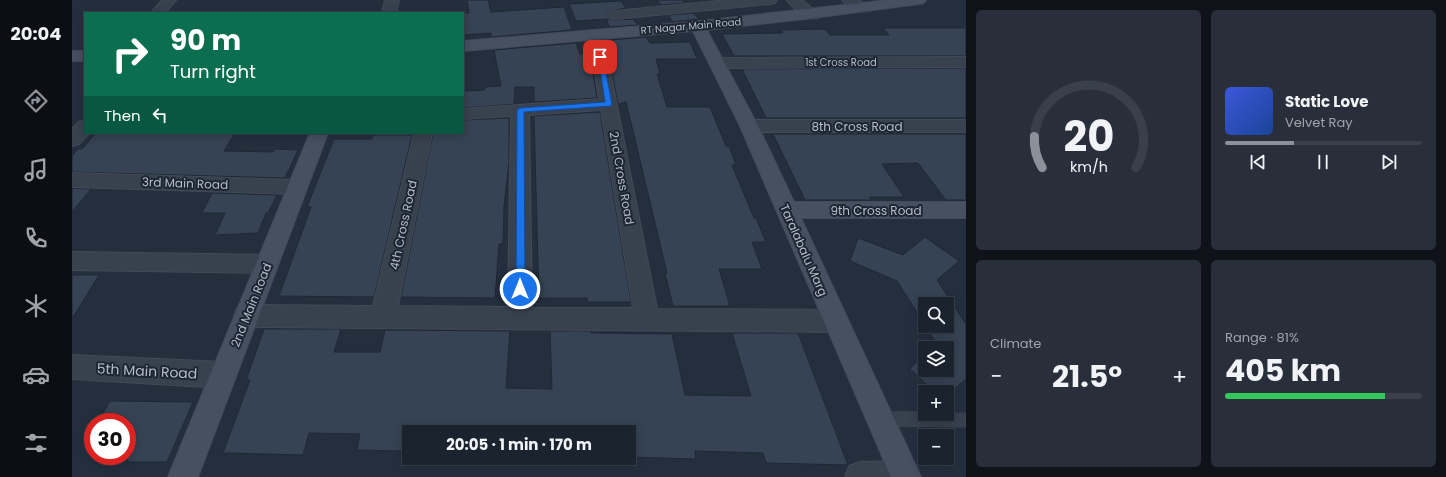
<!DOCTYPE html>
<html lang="en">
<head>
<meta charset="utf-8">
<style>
	body { margin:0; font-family:Poppins,sans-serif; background:#282f3a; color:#f1f3f6; height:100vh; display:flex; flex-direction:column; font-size:15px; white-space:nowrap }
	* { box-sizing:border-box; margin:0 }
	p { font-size:13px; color:#a0a4aa }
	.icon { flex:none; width:22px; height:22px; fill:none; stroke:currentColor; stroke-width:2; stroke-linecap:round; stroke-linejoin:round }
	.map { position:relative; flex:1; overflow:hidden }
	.sheet { display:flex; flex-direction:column; gap:10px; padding:10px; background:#0f1319; width:480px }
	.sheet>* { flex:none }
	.hud { position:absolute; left:12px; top:12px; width:380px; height:122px; border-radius:0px; box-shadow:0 2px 10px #0003,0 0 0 1px #39404a; background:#0b6e4f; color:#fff; overflow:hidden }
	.fabs { position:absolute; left:846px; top:297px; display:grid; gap:8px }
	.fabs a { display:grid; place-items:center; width:36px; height:36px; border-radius:0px; background:#1b232e; box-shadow:0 2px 10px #0003,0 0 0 1px #39404a; font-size:20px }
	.speed { position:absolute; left:12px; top:413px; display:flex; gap:8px; font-size:20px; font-weight:700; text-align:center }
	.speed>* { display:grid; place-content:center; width:52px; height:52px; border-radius:50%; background:#1b232e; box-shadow:0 2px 10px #0003,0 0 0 1px #39404a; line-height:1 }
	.speed .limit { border:6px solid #d22; background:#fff; color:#111 }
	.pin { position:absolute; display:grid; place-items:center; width:34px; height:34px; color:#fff; margin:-17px; border-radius:8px; box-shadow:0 2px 6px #0006 }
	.me { position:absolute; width:44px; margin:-22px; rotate:0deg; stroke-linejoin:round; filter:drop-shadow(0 0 3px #0008) }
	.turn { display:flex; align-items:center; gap:14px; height:84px; padding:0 20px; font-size:18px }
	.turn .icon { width:52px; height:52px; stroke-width:2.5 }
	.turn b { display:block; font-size:28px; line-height:34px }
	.then { display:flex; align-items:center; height:38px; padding:0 20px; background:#0003; gap:8px; font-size:15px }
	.big { font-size:30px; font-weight:700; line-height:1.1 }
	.sheet .widget { flex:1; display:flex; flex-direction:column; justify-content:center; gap:6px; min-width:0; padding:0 14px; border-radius:6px; background:#282f3a }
	.sheet .dial { align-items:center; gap:0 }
	.dial svg { height:104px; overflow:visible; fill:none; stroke:#39404a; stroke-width:7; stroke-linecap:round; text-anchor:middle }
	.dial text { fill:#f1f3f6; stroke:none }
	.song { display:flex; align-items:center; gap:12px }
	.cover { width:48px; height:48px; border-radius:6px; background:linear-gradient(135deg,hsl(230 70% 55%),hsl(220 70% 35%)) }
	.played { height:4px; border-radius:2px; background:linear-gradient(90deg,#8c9099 35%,#39404a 35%) }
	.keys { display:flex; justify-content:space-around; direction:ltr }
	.heat { display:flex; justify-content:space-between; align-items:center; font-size:22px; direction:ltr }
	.charge { height:6px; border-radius:3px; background:linear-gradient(90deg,#34c759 81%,#39404a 0) }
	.sheet .tiles { flex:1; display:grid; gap:10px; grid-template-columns:repeat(2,1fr) }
	.trip { position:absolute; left:330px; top:425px; width:234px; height:40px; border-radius:0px; background:#1b232e; box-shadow:0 2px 10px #0003,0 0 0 1px #39404a; font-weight:700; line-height:40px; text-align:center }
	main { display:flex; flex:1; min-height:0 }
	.tabs { display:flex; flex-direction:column; width:72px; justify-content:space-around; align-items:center; background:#0b0e12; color:#a0a4aa }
	.tabs .icon { width:28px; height:28px }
	.tabs .current { color:#8c9099 }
	.tabs b { font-size:18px; color:#f1f3f6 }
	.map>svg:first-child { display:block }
	.building { fill:#364354; stroke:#1f2835 }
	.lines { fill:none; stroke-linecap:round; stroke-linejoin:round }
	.lane-casing { stroke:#414a57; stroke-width:1 }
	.street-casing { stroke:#414a57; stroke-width:2 }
	.secondary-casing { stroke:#414a57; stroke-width:2 }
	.lane { fill:#38414e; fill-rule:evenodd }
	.street { fill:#38414e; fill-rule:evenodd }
	.secondary { fill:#465061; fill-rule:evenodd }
	.route { fill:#1a73e8; stroke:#114b97 }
	.labels { text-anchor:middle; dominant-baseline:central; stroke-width:4; stroke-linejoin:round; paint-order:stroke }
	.far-street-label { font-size:10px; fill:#b4bcc9; stroke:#1d2633 }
	.street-label { font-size:12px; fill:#b4bcc9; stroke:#1d2633 }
	.near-street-label { font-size:14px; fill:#b4bcc9; stroke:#1d2633 }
</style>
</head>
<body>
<main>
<nav class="tabs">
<b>20:04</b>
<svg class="icon current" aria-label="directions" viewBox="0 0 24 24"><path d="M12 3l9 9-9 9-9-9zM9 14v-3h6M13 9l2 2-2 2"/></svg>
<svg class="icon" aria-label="music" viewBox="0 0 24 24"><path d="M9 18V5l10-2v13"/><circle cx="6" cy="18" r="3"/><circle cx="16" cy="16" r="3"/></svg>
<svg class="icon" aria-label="phone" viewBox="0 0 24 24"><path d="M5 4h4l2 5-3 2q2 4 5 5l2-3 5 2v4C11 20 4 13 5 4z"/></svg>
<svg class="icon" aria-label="climate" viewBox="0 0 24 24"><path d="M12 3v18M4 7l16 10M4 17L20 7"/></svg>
<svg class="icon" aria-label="car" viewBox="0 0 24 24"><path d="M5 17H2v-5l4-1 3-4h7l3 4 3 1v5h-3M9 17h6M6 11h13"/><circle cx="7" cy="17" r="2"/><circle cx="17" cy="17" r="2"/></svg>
<svg class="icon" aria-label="filters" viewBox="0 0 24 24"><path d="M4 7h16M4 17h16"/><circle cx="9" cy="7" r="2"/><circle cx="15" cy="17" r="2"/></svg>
</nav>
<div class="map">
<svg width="894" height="477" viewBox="0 0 894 477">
	<rect width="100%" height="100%" fill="#242f3e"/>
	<path class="building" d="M395,0h21l3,12 73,-5 8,23 -81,7v-4l-28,2v-22h6z
		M585,0h25l3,3 -24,2z
		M549,1l5,7 -16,3 -3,3 2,5 6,1 18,-1 5,6 -29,2 -2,-8 -31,2 -7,-17z
		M621,13l6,6 -26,3 -5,-7z
		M811,28h83v28h-232l-12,-22 61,-1 -2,-3 44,-1 5,6h59z
		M574,37l4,6 40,-1 7,17h-41l4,15h-3l10,33h43l16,39h3l7,19h-4l22,53h2l10,24h-14l10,27h-43l11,37h-57l-8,-33h2l-41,-171 -8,2 -10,-52 6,-1 -2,-11z
		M504,43l4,11 10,-1 7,45 -63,4v-15h-19l-1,17 -51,4v-17l22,-1v-3l16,-1 -7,-36z
		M894,68v50h-200l-24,-49z
		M528,112l31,190h-43l-1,-4h-48l-5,-182z
		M437,118v44l-5,44 -1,38h-4l-4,54 -94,-1 32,-164h30v-13z
		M24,133h139l-11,18 49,1 2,-3 23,1 -13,28 -213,-6v-16l6,-7h4z
		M701,134h193v66h-20l-28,-37 -36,1 22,33h-34l1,3h-66z
		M301,135h39l-38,162 -95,-1 32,-89h-4l27,-68h38z
		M0,188l19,1 -19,23z
		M140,193l65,2 -9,18h-2l-8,20 -43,2 10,-22h-23z
		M853,237l34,24 -22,19 29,44v55l-15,13h-16l-25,-23 15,-17v18h22v-22h-18l6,-7 -10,-15h22v-22h-22v21l-28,-44 -47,-20 8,-23 45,17z
		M0,275h27l-27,44z
		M192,329h77l-7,23h46l5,-22 125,1 -4,57 46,1 -2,-58h41v2l81,1 13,61 66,1 -19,-63h66l50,132 -82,-2 -3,-10 -68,-2 1,8 -67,-2v-25h-220v17h-7l-1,2 -44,-1 3,-16 -51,-1 -6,22 -80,-2 27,-73h-4z
		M38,401l83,1 -26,60h-40v-40h-29z"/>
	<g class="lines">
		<defs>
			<path id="lane" d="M809,412h44v2l41,-1v14l-85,-1 -5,-2 -2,-5 2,-5z"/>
			<path id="street" d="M90,0h14l-11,13h-14z
				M313,0h14l-3,13h-14z
				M656,0h49l-2,3 -5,1 -155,15 -5,-1 -2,-3 2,-3 5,-1z
				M715,0h15l18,15 -2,3c-11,3 -25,-9 -31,-18z
				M770,0h17l11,8 -2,3c-9,2 -21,-4 -26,-11z
				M524,31l5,1 2,3 54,274 179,1 9,3 3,8 -3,8 -9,3 -590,-5 -9,-3 -3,-8 3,-8 9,-3 127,1 41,-173h18l-34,173 110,1 3,-191 -48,3v-10l136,-10 -10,-64 2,-3zM529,110l32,198h-101l-3,-193z
				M894,57v10l-249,1 -6,-2 -2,-3 2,-3 6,-2z
				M13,120v13h4l-10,11 -7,2v-17l7,-7z
				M677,120h217v12h-217l-6,-2 -3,-4 3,-4z
				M0,173l225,7 7,2 3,5 -3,5 -7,2 -225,-7z
				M0,252l195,3 8,2 3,7 -3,7 -8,2 -195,-3z
				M0,355l151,7 9,4 4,9 -4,9 -9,4 -151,-9z
				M833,461l11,4 4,12h-75l4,-11 11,-4z"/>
			<path id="secondary" d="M817,0h37l-2,3 -5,1 -114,15 -98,11 51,96 36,76h172v16h-165l120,259h-30l-151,-351 -47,-95 -230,20v-10l228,-19z
				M0,51h13v10h-13z
				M238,133h18l-130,344h-30z"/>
		</defs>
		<use href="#lane" class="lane-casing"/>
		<use href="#street" class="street-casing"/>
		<use href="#secondary" class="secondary-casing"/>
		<use href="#lane" class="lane"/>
		<use href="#street" class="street"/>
		<use href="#secondary" class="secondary"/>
	</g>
	<path class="route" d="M526,56l5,1 9,47 -1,2 -87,6 1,177 -1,3 -4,1 -3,-1 -1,-3 1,-179 3,-2 85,-6z"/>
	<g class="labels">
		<g class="far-street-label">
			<text transform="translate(619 26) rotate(-5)">RT Nagar Main Road</text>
			<text x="769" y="62">1st Cross Road</text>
		</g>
		<g class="street-label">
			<text x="785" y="126">8th Cross Road</text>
			<text transform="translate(550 178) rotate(80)">2nd Cross Road</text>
			<text transform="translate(113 183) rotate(2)">3rd Main Road</text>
			<text x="804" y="210">9th Cross Road</text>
			<text transform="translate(331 225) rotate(-78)">4th Cross Road</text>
			<text transform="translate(732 250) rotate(66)">Taralabalu Marg</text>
			<text transform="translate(179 305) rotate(-68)">2nd Main Road</text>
		</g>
		<g class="near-street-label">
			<text transform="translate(75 371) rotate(3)">5th Main Road</text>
		</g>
	</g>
</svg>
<div class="fabs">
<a><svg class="icon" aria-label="search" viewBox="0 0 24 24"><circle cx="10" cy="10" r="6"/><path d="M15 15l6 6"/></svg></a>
<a><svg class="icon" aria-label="layers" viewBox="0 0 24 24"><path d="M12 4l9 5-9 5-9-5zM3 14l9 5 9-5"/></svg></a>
<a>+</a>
<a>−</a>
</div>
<div class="speed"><div class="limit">30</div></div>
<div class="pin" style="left:528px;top:57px;background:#d93025"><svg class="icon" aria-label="arrive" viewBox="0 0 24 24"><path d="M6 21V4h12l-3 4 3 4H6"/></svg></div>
<svg class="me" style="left:448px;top:289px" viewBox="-20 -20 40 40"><circle r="17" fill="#1a73e8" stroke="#fff" stroke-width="3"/><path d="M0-11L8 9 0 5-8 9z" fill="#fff"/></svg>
<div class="trip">20:05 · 1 min · 170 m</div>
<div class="hud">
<div class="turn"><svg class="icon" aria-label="right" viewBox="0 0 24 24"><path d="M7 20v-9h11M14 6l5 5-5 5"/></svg><div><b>90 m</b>Turn right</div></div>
<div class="then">Then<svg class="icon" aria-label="left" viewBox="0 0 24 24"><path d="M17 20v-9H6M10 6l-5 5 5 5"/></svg></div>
</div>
</div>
<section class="sheet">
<div class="tiles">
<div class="widget dial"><svg viewBox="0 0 100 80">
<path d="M14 69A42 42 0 1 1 86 69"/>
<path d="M14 69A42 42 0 0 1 8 45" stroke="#8c9099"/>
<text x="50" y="56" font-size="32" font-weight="700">20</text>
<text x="50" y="72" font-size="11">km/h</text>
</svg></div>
<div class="widget">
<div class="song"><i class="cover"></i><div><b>Static Love</b><p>Velvet Ray</p></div></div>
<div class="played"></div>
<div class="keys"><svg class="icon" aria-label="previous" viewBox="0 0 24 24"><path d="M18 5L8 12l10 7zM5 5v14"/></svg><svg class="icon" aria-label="pause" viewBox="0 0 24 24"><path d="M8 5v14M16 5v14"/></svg><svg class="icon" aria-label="next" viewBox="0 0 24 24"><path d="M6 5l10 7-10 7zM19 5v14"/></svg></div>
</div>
<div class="widget"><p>Climate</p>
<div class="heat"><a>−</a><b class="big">21.5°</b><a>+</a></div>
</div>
<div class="widget"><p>Range · 81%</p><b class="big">405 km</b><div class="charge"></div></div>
</div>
</section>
</main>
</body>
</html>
